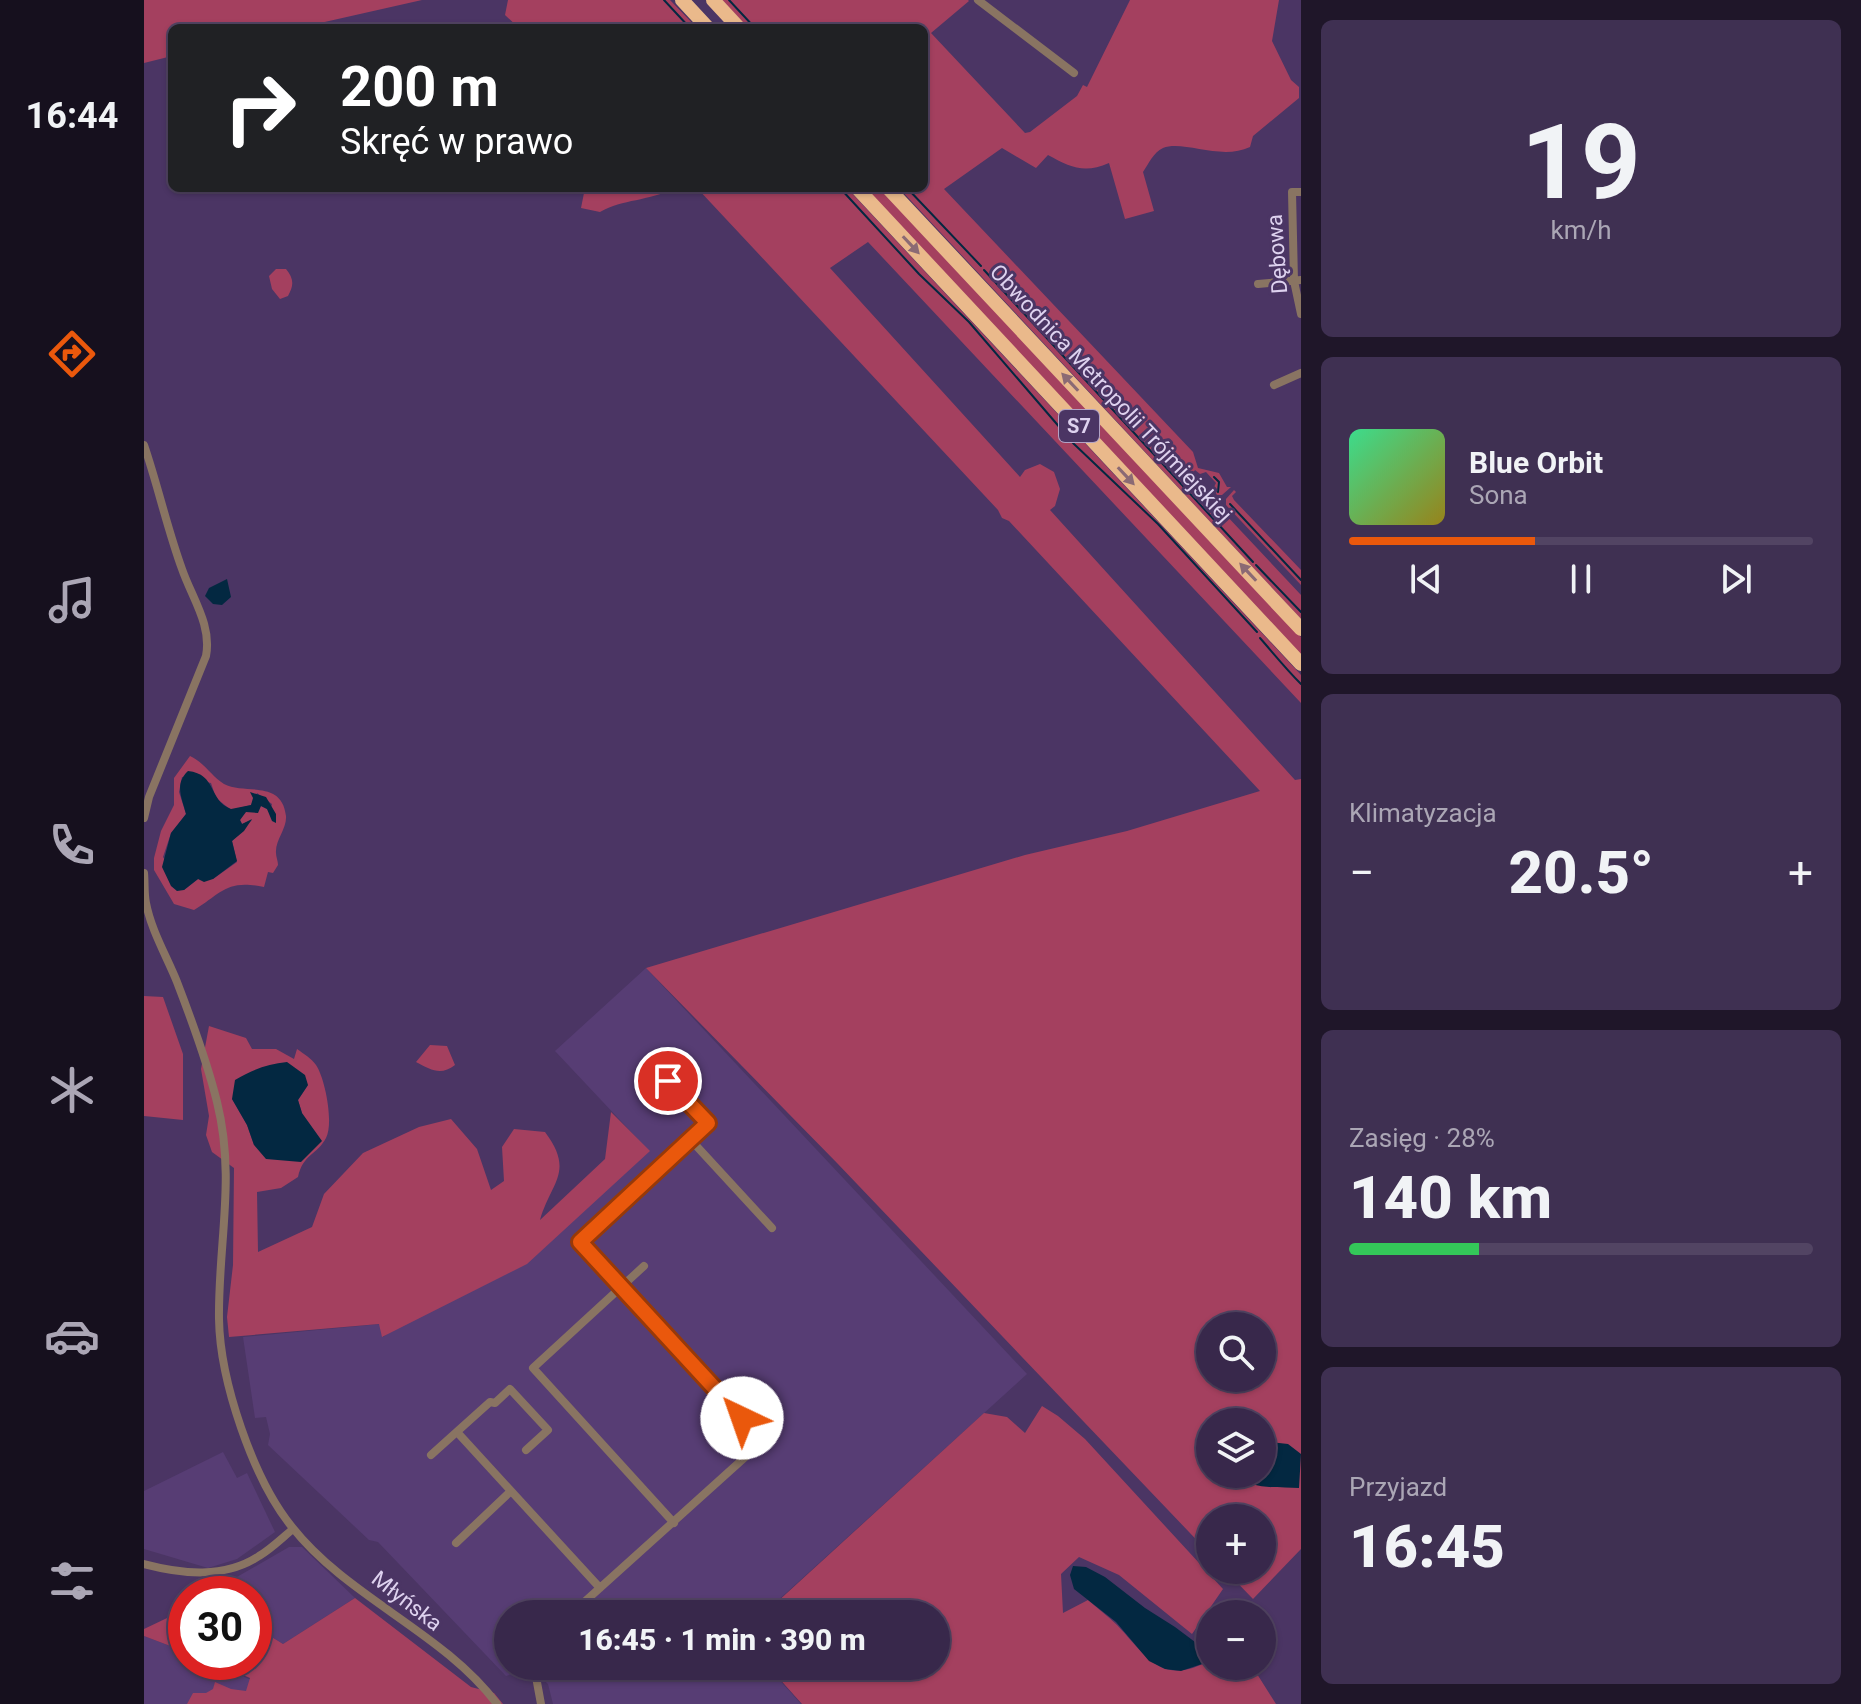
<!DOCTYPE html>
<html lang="pl">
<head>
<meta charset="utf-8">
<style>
	body { margin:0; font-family:Roboto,sans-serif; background:#3f3052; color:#f1f3f6; height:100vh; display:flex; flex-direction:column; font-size:30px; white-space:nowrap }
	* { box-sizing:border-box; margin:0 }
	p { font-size:26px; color:#aba6b5 }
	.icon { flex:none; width:44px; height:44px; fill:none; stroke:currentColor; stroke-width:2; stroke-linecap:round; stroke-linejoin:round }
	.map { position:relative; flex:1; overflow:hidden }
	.drawer { display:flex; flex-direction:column; gap:20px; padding:20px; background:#1f1629; width:560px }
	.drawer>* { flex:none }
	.top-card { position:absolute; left:24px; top:24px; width:760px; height:168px; border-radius:12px; box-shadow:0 2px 6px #0004,0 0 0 2px #524463; background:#202124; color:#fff; overflow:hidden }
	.tools { position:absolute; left:1052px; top:1312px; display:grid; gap:16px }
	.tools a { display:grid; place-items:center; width:80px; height:80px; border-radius:50%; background:#38284b; box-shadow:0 2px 6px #0004,0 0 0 2px #524463; font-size:40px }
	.speed { position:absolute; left:24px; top:1576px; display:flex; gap:16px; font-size:40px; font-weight:700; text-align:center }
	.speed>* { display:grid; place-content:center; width:104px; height:104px; border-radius:50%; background:#38284b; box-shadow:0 2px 6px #0004,0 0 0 2px #524463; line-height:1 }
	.speed .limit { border:12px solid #d22; background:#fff; color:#111 }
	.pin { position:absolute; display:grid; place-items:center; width:68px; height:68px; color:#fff; margin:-34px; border:4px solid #fff; border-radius:50%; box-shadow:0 2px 8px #0007 }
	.me { position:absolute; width:88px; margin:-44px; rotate:318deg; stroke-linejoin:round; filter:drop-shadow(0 0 6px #0008) }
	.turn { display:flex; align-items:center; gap:28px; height:168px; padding:0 40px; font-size:36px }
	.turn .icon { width:104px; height:104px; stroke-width:2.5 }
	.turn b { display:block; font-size:56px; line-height:68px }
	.big { font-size:60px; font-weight:800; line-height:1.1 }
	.drawer .tile { flex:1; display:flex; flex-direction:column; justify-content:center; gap:12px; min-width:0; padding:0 28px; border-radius:12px; background:#3f3052 }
	.drawer .dial { align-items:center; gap:0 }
	.dial b { font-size:104px; line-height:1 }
	.song { display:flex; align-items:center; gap:24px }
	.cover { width:96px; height:96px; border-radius:12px; background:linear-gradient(135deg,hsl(150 70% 55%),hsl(50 70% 35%)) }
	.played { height:8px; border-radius:4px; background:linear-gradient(90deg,#ea580c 40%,#524463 40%) }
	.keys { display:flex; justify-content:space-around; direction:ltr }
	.heat { display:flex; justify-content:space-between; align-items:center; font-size:44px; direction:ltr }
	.charge { height:12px; border-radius:6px; background:linear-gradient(90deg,#34c759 28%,#524463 0) }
	.trip { position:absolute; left:350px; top:1600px; width:456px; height:80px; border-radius:40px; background:#38284b; box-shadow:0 2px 6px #0004,0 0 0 2px #524463; font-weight:800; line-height:80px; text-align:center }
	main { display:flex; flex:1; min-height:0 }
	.tab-bar { display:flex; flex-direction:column; width:144px; justify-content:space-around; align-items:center; background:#16101e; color:#aba6b5 }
	.tab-bar .icon { width:56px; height:56px }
	.tab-bar .selected { color:#ea580c }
	.tab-bar b { font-size:36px; color:#f1f3f6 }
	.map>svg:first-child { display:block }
	.built { fill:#573d74 }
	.green { fill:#a4405f; fill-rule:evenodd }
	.water { fill:#032841 }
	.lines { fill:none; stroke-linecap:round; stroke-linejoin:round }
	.stream { stroke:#032841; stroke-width:2 }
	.street { stroke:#897462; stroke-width:8 }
	.highway { stroke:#eab98b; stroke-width:14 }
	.oneway { fill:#8b6a74 }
	.route-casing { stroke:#983908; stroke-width:20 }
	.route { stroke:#ea580c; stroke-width:14 }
	.labels { text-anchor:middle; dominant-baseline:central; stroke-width:6; stroke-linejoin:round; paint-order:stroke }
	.shield { fill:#4b3564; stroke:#b2a3c5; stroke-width:2 }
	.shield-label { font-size:20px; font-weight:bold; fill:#ded2ef }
	.street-label { font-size:22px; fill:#ded2ef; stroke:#4b3564 }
</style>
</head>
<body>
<main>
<nav class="tab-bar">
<b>16:44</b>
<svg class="icon selected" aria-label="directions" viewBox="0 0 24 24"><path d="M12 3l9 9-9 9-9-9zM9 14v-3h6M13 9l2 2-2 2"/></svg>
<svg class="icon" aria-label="music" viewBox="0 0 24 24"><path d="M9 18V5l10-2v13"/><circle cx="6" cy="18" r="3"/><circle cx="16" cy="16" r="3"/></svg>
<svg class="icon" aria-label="phone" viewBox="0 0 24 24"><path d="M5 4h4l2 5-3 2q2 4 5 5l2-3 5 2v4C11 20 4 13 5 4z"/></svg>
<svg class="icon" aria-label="climate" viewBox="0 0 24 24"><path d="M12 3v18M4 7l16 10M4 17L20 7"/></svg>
<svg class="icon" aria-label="car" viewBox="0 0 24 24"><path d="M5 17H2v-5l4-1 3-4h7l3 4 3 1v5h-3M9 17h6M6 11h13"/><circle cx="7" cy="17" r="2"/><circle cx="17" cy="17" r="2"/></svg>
<svg class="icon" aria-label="filters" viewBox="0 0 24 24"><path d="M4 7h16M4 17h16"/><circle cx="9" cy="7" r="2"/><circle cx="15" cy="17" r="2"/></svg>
</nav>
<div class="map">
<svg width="1157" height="1704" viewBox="0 0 1157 1704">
	<rect width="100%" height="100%" fill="#4b3564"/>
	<path class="built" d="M502,968l381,406 -264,240h-255v52h15l-6,1 1,5 -12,4 -128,-134 -9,-2 -101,-95 2,-11 -4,-17 -11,1 -12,-81 137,-13 3,13 266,-186 -94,-100z
		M79,1452l14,26 10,-5 28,59 -38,27 -29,9 -64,-19v-58z
		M145,1547h13l53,51 -72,46 -29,-18v-32l-45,-1z
		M0,1636l42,16v10h26l59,27 -9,15h-118z
		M385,1666h238l34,38h-248l-5,-20z"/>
	<path class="green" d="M0,0h278l-124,28h-126v28l-28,7z
		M364,0h162l27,28h-178l-14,-13z
		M578,0h246l1,1 -38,32 94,100 5,-1 47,-36 6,-11 4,2 43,-87h149l-7,41 19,39 8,7v11l-46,38 -3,11c-29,14 -66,-7 -87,1 -10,5 -14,15 -20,24l11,39 -29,8 -16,-56c-25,11 -39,4 -61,-8l-12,13 -34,-20 -58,41 249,263 5,16 21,5 8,14h4l-9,8h-5l-4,-6 3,-6 -10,-11 -6,2 -5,-4 -2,3 2,9 106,113v24l-402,-431h25v-160h-176z
		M441,188h85l2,1c-23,12 -49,10 -72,23l-19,-4z
		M553,188h150l454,487v28l-433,-461 -38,26 190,209 5,-7 15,-6 14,8 6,17 -5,17 -5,4 245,270 6,-1v770l-48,50 -28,-29h37v-52h-52v36l-373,-391 -191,-195 379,-113 102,-24 133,-40 -251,-270 -7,-3 -4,-8zM1066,1326h52v52h-52zM1066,1422h52v52h-52z
		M720,188h18l41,44 378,405v20z
		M132,269h10c8,10 8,16 2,27l-8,3 -8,-10 -3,-13z
		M1090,490l2,2 -4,4 2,4 67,70v15l-75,-80v-6z
		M46,756c15,7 21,20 34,28 20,11 58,-5 62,32 1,13 -11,24 -10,37 0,4 2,8 2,12l-5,8 -5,-1 -4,15c-38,-8 -42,6 -70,23l-20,-6 -20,-34v-12l7,-27 13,-26v-27zM38,777l29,6 5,15 15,12 20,-5 6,-12 15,11 -2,9 -3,-4 -6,-3 -15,5 -6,9 2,4 10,-4 -20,21 5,21 -24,17h-15l-14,11 -21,-33 8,-24 15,-19 -7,-22z
		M0,996l19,1 20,57v66l-39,-4z
		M65,1026l37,12 6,11h24l18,10 3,-10c7,5 14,9 19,16 9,13 18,58 10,73 -9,17 -23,16 -28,39l-17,11 -24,4 1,60 54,-25 12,-33 39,-41 56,-26 32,-8 26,30 14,41 13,-9 -2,-34 12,-18 31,3c30,40 6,50 -5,88l65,-61 6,-47 39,39 -123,113 -145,73 -3,-13 -150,13 -2,-20 6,-52 1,-97 -22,-16 -6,-17 3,-19 -8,-47zM164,1085l-10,15 4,13 -48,32 -7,-20 -15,-26z
		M286,1045l17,1 8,19c-14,11 -24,5 -39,-3z
		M898,1406l16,10 27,23 138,150 -31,45 -73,-59 -40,-18 -18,17 2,39 25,-13c9,8 20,16 29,25 28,29 42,60 88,38v-8l-9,-19 14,-20v50h42l24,38h-474l-34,-38h168v-52h-172l220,-201 23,4 18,16z
		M211,1598l116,89 23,6 9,11h-316l6,-11h13l7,-4 2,-7 16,7 15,2 4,-13 -38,-16h42v-36l29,18z
		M42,1609v43l-42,-16v-7z"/>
	<path class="water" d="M83,579l4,18 -9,8 -9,-1 -8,-8 4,-8z
		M44,771c29,3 20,29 43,38l20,-4 2,-7 -3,-6 16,5 10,17v9l-4,-2 -5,-12 -6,-3 -3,7 -12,-1 -6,8 2,4 10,-5 -8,12 -12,10 5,20 -24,18 -9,3 -6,-3 -14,11 -7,1 -6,-5 -9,-19 9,-34 15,-19c-4,-16 -12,-30 2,-43z
		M143,1062l18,13 3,10 -10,15 4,13 20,28 -21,21 -35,-3 -12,-14 -7,-20 -15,-26 3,-19c17,-10 32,-16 52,-18z
		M1125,1442l19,2 13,10 -2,34c-20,-1 -49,2 -63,-14h26v-30z
		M929,1566l13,1 19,10 40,31 30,19 24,18 6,18 -24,8 -16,-2 -16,-8 -33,-39 -42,-33 -4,-14z"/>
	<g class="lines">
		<path class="stream" d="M520,0l26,28
			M585,0l26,28
			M696,188l79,86 50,48 105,122 84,80 99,108
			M763,188l74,78
			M840,270l269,292
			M1070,477l5,5 -1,10
			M1086,504l71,76
			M1112,565l45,47
			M1116,638c14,16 26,31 41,46"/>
		<path class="street" d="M834,0l96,73
			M1157,192h-9l2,89 7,33
			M1114,284l43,-4
			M1130,385l27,-12
			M0,445c14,41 23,83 38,124 10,29 30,56 24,87l-57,141 -5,21
			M0,873c1,10 0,21 2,30 5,27 21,54 31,79 15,39 30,79 40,120 19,76 1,141 2,217 1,62 34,160 73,208 56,71 151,105 205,177
			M546,1139l82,89
			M500,1266l-111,102 141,155
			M313,1432l143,156
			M287,1455l59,-53 5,1 15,-14 38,41 -22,20
			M312,1543l55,-52
			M0,1564c38,10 80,15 115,-8 12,-7 23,-18 34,-27
			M427,1614l192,-173 -183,-199 128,-119 -40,-42
			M390,1666l7,38"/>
		<path class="highway" d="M538,0l26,28
			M569,0l26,28
			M713,188l444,476
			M744,188l413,441"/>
	</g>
	<defs><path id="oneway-solid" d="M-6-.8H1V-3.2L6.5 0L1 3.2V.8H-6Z" transform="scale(2)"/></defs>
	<g class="oneway">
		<use href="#oneway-solid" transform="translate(767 245) rotate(47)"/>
		<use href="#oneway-solid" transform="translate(926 382) rotate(-133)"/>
		<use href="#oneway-solid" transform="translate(982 476) rotate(47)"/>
		<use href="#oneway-solid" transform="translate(1104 572) rotate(-133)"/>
	</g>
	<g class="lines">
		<defs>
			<path id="route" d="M524,1081l40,42 -128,119 162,176"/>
		</defs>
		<use href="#route" class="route-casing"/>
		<use href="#route" class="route"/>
	</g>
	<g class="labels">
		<rect class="shield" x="915" y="410" width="40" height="32" rx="6"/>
		<g class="shield-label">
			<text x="935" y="426">S7</text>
		</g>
		<g class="street-label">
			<text transform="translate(1133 254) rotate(-94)">Dębowa</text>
			<text transform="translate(967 393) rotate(47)">Obwodnica Metropolii Trójmiejskiej</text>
			<text transform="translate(263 1601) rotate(38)">Młyńska</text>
		</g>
	</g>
</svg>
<div class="tools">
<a><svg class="icon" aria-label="search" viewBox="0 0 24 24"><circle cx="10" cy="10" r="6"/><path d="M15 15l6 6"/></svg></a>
<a><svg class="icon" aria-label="layers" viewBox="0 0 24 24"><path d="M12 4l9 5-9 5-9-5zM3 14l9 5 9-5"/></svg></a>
<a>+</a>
<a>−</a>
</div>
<div class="speed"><div class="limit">30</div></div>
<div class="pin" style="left:524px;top:1081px;background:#d93025"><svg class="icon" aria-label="arrive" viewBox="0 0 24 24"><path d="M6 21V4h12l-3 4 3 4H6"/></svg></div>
<svg class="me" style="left:598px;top:1418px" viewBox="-20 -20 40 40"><circle r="19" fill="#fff"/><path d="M0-13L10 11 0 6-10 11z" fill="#ea580c"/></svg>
<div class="trip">16:45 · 1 min · 390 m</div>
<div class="top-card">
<div class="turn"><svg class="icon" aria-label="right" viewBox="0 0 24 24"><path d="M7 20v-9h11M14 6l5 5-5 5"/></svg><div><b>200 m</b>Skręć w prawo</div></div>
</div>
</div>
<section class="drawer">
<div class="tile dial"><b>19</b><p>km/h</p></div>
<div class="tile">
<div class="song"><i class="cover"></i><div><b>Blue Orbit</b><p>Sona</p></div></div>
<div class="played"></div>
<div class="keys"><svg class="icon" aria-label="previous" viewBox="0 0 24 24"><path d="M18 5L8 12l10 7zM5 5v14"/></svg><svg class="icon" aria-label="pause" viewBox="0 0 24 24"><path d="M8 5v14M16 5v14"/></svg><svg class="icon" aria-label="next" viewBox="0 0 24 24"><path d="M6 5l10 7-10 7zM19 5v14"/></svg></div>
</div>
<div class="tile"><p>Klimatyzacja</p>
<div class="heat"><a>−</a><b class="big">20.5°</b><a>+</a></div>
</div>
<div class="tile"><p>Zasięg · 28%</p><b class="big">140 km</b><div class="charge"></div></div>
<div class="tile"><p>Przyjazd</p><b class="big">16:45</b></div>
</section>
</main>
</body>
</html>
